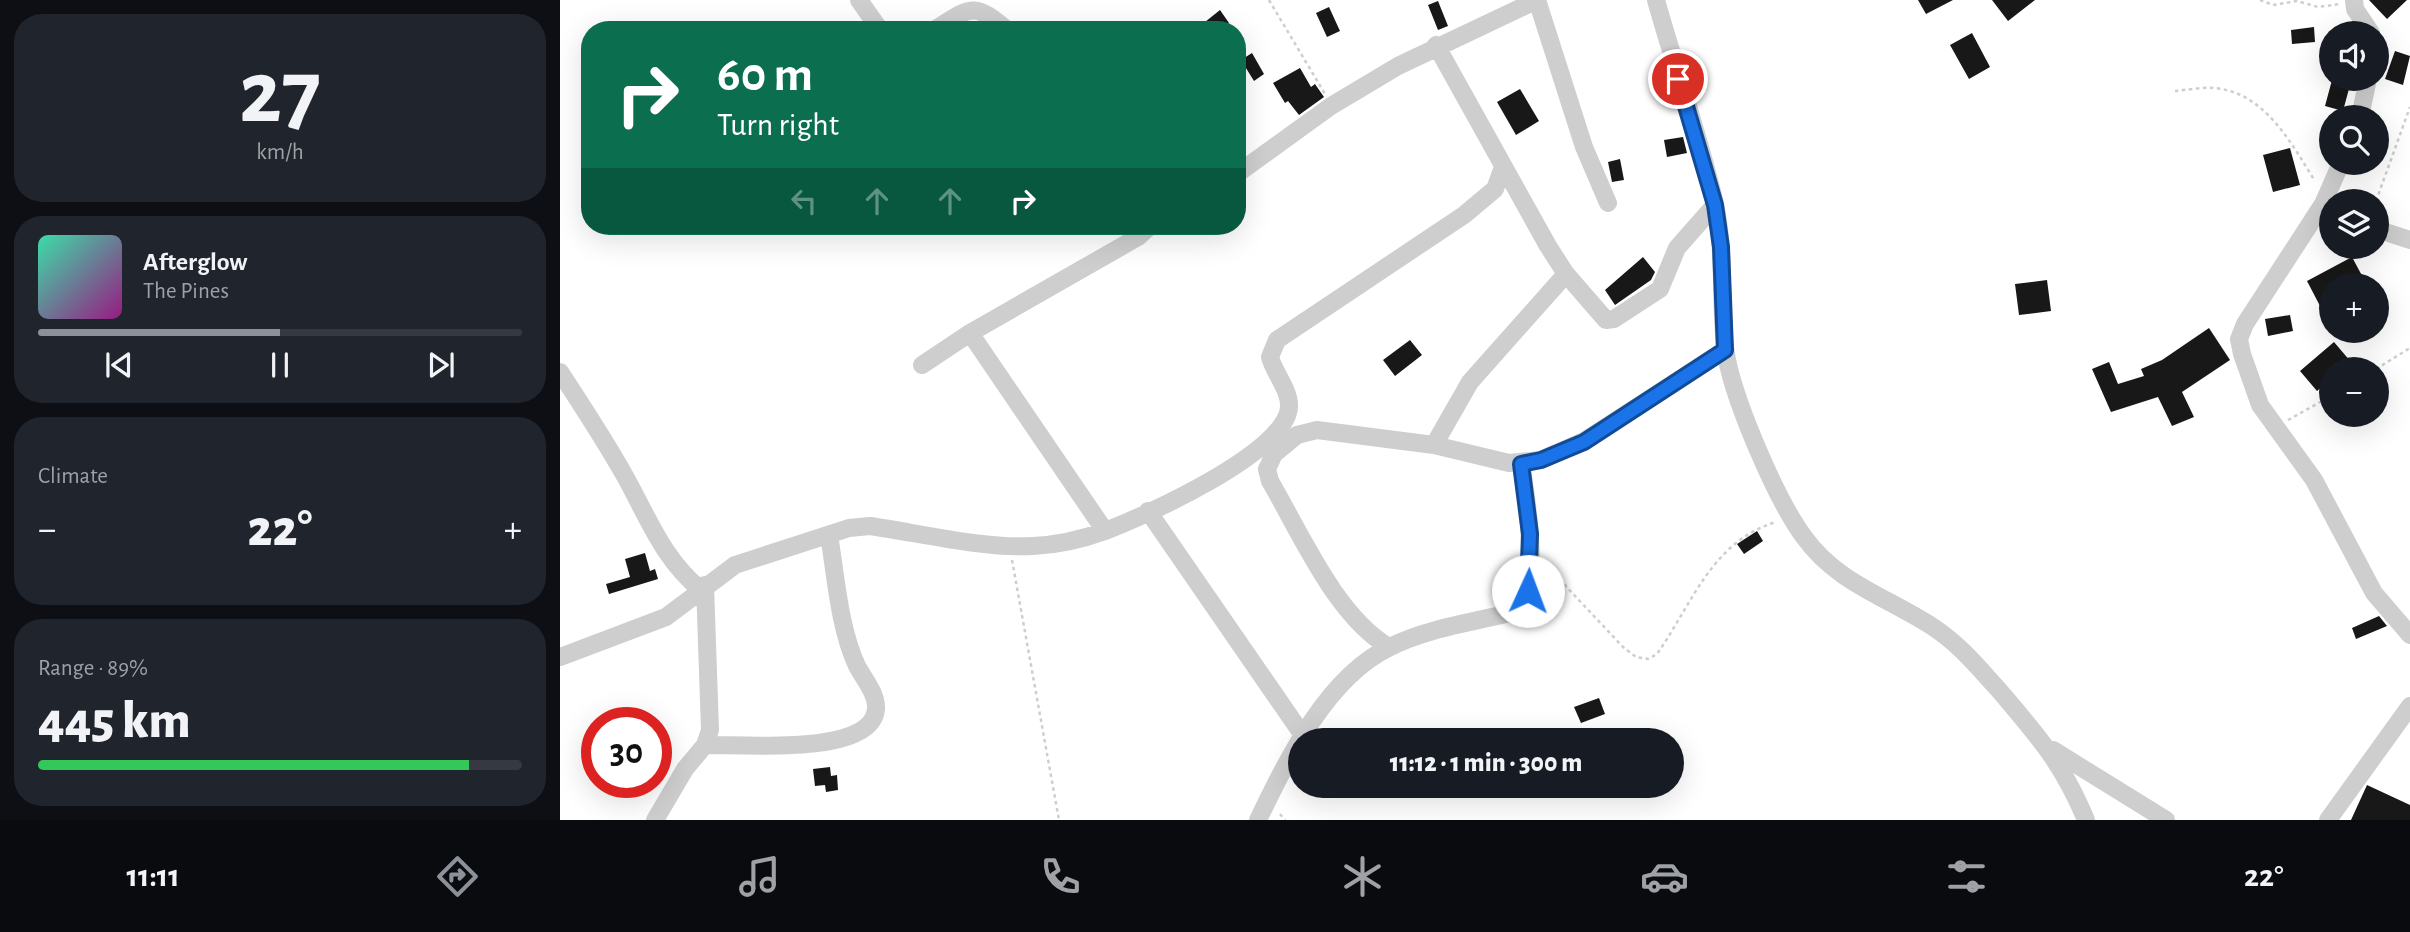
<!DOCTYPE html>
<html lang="en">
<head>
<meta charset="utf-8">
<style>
	body { margin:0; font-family:"Alegreya Sans",sans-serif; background:#20242c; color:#f1f3f6; height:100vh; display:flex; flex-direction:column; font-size:26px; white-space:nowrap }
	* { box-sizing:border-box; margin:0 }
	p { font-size:23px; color:#9ea1a6 }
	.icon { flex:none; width:38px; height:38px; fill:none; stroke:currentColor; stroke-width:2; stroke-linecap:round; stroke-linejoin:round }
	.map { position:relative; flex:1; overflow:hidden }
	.sheet { display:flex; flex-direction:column; gap:14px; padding:14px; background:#0d0f14; width:560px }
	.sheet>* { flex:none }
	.banner { position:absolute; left:21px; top:21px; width:665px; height:214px; border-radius:28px; box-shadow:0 7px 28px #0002; background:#0b6e4f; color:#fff; overflow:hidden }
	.tools { position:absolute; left:1759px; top:21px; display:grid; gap:14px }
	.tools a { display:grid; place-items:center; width:70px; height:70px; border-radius:50%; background:#171b24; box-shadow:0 7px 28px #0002; font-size:35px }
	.speed { position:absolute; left:21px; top:707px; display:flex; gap:14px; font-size:35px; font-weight:700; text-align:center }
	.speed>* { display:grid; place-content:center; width:91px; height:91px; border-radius:50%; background:#171b24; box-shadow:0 7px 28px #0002; line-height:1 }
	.speed .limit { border:10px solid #d22; background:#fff; color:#111 }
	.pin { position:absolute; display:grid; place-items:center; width:60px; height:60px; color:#fff; margin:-30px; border:4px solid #fff; border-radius:50%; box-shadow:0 2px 7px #0007 }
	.me { position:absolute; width:77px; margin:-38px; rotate:2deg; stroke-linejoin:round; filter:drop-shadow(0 0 5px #0008) }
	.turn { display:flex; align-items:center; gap:24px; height:147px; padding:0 21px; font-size:32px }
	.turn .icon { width:91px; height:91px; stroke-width:2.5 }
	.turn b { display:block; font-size:49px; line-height:60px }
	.lanes { display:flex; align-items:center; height:66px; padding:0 21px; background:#0003; justify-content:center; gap:35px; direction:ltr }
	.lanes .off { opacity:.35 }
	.big { font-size:52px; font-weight:800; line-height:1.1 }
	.sheet .tile { flex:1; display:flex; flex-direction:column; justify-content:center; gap:10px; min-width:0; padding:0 24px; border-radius:28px; background:#20242c }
	.sheet .dial { align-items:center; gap:0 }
	.dial b { font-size:91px; line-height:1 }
	.song { display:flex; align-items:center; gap:21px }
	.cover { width:84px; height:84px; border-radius:10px; background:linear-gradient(135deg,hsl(160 70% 55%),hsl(310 70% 35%)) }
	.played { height:7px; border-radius:4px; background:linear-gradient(90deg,#8c9099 50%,#363941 50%) }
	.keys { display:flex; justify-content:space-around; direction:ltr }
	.heat { display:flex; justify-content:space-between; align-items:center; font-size:38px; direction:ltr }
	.charge { height:10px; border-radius:5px; background:linear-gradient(90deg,#34c759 89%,#363941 0) }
	.trip { position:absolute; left:728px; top:728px; width:396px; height:70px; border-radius:35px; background:#171b24; box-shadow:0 7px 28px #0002; font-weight:800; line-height:70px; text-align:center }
	.tabs { display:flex; height:112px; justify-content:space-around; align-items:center; background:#090b0e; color:#9ea1a6 }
	.tabs .icon { width:49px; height:49px }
	.tabs .on { color:#8c9099 }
	.tabs b { font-size:32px; color:#f1f3f6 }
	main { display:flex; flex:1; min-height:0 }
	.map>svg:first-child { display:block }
	.building { fill:#181818 }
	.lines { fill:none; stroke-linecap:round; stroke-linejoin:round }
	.path { stroke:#cecece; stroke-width:2.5; stroke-dasharray:3.5 3.5; stroke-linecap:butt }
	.minor { stroke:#cecece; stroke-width:18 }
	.route-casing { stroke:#114b97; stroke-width:18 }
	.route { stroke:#1a73e8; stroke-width:12 }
</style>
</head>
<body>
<main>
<section class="sheet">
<div class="tile dial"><b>27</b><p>km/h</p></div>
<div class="tile">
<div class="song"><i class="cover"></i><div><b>Afterglow</b><p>The Pines</p></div></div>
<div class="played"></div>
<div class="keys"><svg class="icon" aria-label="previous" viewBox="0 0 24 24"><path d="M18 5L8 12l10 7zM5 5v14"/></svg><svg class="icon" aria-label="pause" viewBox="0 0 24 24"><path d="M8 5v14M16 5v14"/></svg><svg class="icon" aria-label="next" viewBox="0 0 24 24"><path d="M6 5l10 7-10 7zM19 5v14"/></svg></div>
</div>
<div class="tile"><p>Climate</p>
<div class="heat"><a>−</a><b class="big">22°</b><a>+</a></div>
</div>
<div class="tile"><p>Range · 89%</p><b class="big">445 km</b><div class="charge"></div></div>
</section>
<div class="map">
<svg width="1850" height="820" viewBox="0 0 1850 820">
	<rect width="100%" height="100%" fill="#fff"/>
	<path class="building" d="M1358,0h35l-27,14z
		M1432,0h43l-27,21z
		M1809,0h38l-20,19z
		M878,1l10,25 -10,4 -10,-25z
		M769,7l11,24 -13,6 -11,-24z
		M660,10l9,13 -9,7h-25z
		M1754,27l1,15 -23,2 -1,-14z
		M1412,33l18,34 -21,12 -19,-34z
		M1835,51l15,5 -7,29 -18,-6z
		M692,53l12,21 -10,7 -13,-21z
		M740,68l11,19 4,-3 9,13 -25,18 -11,-14 -3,2 -12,-20z
		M1772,80l18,5 -7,26 -18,-5z
		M960,89l19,32 -23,14 -19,-33z
		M1123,137l4,16 -20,4 -3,-17z
		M1730,148l10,37 -27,7 -10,-37z
		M1060,159l4,21 -12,2 -4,-20z
		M1083,257l12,15 -4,8 -36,25 -10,-15z
		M1792,257l15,28h-36v42l-24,-46z
		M1487,280l4,31 -32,4 -4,-31z
		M1730,315l3,16 -25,5 -3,-17z
		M1649,328l21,32 -48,32 12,25 -22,9 -14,-29 -47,15 -19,-43 17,-7 9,22 26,-8 -3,-7 21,-9z
		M850,340l12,15 -27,21 -12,-16z
		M1774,342l17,20 -8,7h-12v10l-14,12 -17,-20z
		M1197,531l6,10 -19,13 -7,-10z
		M85,553l5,18 5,-2 3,10 -49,15 -3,-10 24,-7 -5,-18z
		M1819,616l8,10 -31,13 -4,-11z
		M1039,698l6,16 -24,9 -7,-16z
		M270,767l1,9 6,-1 1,15 -12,2 -1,-7 -10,1 -2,-17z
		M1807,785l43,20v15h-59z"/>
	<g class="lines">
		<path class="path" d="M709,0l56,94
			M1700,0l13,5 24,-4 21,6 22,-3
			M1615,91c12,-1 26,-4 38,-3 51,3 78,55 102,93
			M1816,201l34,-94
			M1816,369l34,-21
			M1728,420l43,-24
			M452,560l47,260
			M985,564l78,83 13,10 12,2 9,-5c35,-50 55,-113 119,-132
			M720,814l5,6"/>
		<path class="minor" d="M299,0l21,30
			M977,0l47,147 24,56
			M1096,0c19,68 43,135 59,204 10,47 5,96 10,143 5,46 51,152 79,190 33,46 83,60 129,90 26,17 44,39 65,62 39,46 64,73 88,131
			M1794,0l1,9 16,24
			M374,30c36,-22 39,-30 73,0
			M876,45l112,201 18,28 40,46 8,-1 46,-30 17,-41 38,-43
			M1800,117l8,-38
			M1781,163l-18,41 -78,120 -6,15 3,15 18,51 54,75 60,113 36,42
			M677,174l94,-68 67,-40 139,-66
			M1816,229l34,11
			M410,333l135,198
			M362,365l48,-32 168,-96 12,-11
			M0,372c23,35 46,70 66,106 23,42 38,82 75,112
			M874,445l36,-63 96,-108
			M588,511l154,223
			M829,647c-53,-31 -88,-113 -119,-166l-3,-12 7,-15 23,-19 20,-5 117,15 75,18 32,-3 43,-19 141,-91
			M0,657l106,-40 69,-52 114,-37 21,-2c49,7 114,23 163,20 23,-1 50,-7 72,-15 40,-15 182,-79 184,-124 1,-17 -15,-34 -19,-50l7,-17 187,-125 31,-26 8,-22
			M145,745c35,-1 167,12 171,-36 1,-15 -12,-30 -19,-43 -18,-39 -21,-89 -28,-131
			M1493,750l113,70
			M95,820l30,-51 20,-24 5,-15 -5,-145
			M698,820c29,-60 69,-143 132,-173 38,-19 84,-25 124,-35 29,-19 12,-117 7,-148
			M1768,820l82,-114"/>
	</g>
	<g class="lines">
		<defs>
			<path id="route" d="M968,591l2,-57 -9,-70 20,-4 43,-18 141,-92 -4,-103 -6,-42 -37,-126"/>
		</defs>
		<use href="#route" class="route-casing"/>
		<use href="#route" class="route"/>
	</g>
</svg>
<div class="tools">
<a><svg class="icon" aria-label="sound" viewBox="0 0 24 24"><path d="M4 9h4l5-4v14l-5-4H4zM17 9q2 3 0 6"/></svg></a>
<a><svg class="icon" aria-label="search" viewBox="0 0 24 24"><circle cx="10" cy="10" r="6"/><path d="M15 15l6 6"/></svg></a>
<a><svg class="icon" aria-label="layers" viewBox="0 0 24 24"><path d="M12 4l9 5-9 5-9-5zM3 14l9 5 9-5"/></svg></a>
<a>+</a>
<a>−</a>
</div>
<div class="speed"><div class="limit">30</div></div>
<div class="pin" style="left:1118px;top:79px;background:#d93025"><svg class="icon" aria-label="arrive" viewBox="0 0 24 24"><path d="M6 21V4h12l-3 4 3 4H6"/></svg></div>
<svg class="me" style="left:968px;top:591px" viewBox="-20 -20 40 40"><circle r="19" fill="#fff"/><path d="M0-13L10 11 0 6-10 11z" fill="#1a73e8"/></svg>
<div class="trip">11:12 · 1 min · 300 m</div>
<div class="banner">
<div class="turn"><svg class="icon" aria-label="right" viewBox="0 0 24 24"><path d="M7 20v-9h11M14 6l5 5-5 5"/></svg><div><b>60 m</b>Turn right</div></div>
<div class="lanes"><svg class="icon off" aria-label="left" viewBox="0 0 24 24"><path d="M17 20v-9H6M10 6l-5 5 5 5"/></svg><svg class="icon off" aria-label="ahead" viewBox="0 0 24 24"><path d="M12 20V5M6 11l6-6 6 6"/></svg><svg class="icon off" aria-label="ahead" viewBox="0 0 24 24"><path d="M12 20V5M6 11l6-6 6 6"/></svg><svg class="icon" aria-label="right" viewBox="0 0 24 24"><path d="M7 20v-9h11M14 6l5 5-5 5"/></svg></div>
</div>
</div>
</main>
<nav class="tabs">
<b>11:11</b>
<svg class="icon on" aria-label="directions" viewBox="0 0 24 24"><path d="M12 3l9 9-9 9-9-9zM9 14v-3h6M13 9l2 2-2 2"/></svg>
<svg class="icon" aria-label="music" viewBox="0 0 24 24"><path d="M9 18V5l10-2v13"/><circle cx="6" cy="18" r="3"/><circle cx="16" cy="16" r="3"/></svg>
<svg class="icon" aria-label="phone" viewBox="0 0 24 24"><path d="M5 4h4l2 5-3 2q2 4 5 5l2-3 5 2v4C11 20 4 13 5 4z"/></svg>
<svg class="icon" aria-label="climate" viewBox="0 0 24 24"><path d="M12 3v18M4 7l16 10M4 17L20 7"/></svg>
<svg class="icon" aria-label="car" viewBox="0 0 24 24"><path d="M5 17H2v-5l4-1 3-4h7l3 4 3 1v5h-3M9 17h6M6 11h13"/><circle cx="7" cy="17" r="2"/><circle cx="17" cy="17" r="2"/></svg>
<svg class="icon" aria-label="filters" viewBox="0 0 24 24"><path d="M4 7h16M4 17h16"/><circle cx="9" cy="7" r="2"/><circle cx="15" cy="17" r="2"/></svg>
<b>22°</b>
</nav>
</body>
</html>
